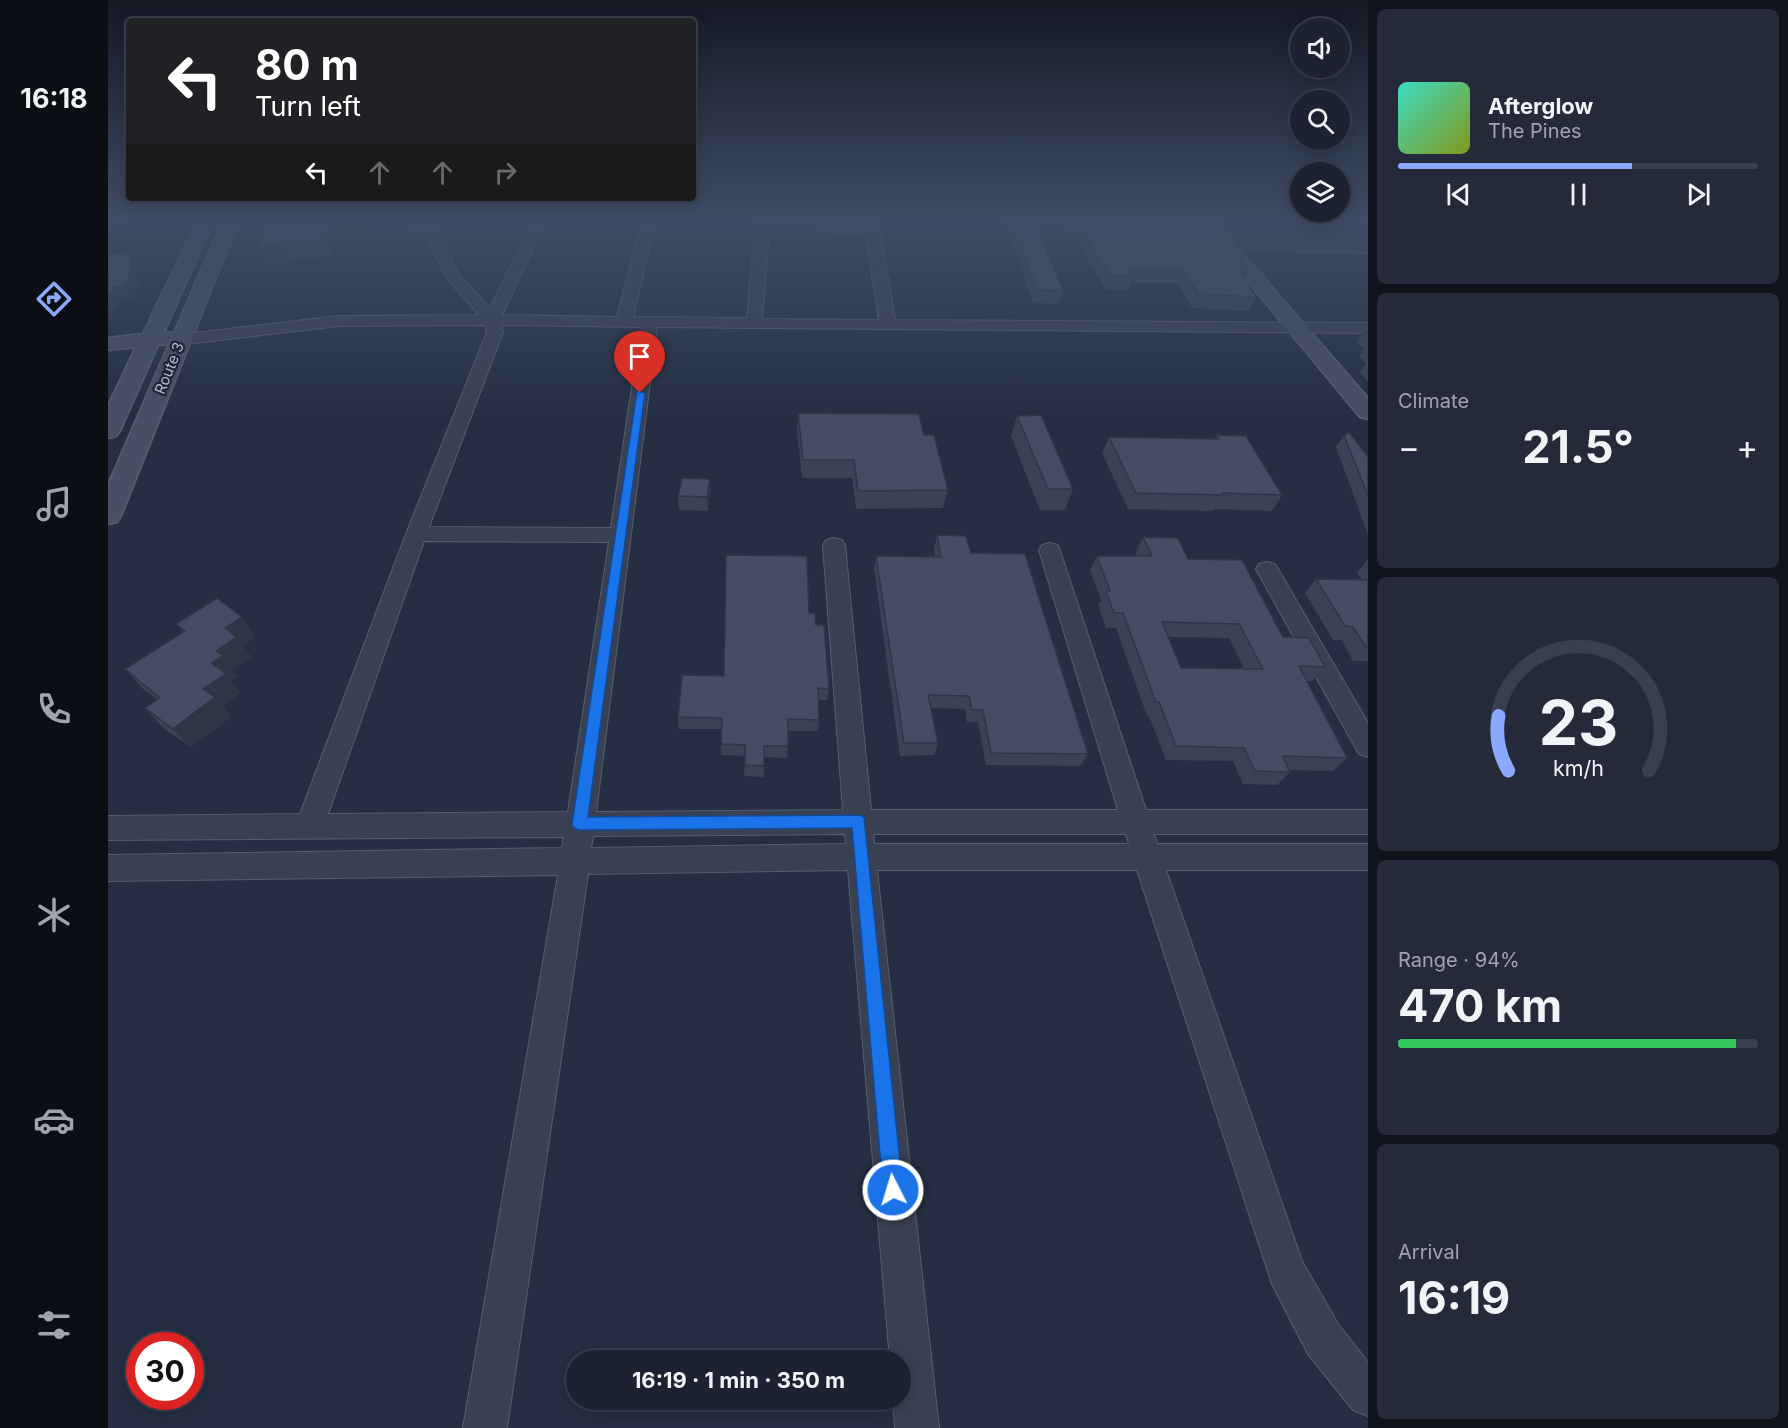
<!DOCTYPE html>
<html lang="en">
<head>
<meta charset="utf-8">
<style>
	body { margin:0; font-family:Inter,sans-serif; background:#252a3a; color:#f1f3f6; height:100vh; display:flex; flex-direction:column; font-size:22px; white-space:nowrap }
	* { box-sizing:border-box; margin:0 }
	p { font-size:20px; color:#a0a4ac }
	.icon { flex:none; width:33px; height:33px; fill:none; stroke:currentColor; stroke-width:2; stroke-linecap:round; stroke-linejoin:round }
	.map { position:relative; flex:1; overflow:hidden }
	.details { display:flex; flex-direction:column; gap:9px; padding:9px; background:#0f131c; width:420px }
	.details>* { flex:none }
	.hud { position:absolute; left:18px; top:18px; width:570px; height:183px; border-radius:6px; box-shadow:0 3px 15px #0003,0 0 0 2px #3a3f4d; background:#202124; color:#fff; overflow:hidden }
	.fabs { position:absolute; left:1182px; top:18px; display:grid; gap:12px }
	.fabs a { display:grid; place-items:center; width:60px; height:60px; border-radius:50%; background:#1c2232; box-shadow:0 3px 15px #0003,0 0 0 2px #3a3f4d; font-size:30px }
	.speed { position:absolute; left:18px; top:1332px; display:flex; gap:12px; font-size:30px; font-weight:700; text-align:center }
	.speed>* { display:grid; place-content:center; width:78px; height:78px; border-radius:50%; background:#1c2232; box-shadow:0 3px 15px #0003,0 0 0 2px #3a3f4d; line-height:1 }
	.speed .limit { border:9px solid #d22; background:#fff; color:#111 }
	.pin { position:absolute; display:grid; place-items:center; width:51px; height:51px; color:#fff; margin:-62px -26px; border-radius:50% 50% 50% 0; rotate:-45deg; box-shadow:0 0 6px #0007 }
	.pin .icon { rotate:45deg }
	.me { position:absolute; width:66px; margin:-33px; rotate:355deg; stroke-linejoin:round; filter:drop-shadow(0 0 4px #0008) }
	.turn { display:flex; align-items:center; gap:21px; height:126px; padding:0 30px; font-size:27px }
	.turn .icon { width:78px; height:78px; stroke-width:2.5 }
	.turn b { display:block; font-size:42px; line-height:51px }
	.lanes { display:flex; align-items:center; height:57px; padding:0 30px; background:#0003; justify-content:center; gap:30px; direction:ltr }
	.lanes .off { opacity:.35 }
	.big { font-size:45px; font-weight:700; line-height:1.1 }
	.details .card { flex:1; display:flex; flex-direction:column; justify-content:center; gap:9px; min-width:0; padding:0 21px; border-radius:9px; background:#252a3a }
	.details .dial { align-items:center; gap:0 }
	.dial svg { height:156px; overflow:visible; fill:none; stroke:#3a3f4d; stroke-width:7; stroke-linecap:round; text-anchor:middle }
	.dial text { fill:#f1f3f6; stroke:none }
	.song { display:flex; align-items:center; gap:18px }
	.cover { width:72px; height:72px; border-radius:9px; background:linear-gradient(135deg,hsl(170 70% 55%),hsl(70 70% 35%)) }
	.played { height:6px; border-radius:3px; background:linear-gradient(90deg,#8ba9fc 65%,#3a3f4d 65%) }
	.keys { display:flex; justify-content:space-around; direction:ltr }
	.heat { display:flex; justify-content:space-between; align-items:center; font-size:33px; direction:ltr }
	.charge { height:9px; border-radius:4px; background:linear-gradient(90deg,#34c759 94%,#3a3f4d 0) }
	.trip { position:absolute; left:458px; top:1350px; width:345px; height:60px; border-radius:30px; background:#1c2232; box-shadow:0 3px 15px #0003,0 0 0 2px #3a3f4d; font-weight:700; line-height:60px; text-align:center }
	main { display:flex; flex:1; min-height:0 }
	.dock { display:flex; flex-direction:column; width:108px; justify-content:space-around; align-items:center; background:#0b0e14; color:#a0a4ac }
	.dock .icon { width:42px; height:42px }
	.dock .active { color:#8ba9fc }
	.dock b { font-size:27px; color:#f1f3f6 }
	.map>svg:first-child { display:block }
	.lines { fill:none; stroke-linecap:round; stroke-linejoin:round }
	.street-casing { stroke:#575e6f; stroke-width:2 }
	.secondary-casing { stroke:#575e6f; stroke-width:3 }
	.street { fill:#394052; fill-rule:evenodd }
	.secondary { fill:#474f65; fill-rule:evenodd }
	.wall { fill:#3a4256; fill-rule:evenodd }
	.shaded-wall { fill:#303646 }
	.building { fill:#444d64; stroke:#303646; stroke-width:1.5; fill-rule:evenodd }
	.route { fill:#1a73e8; stroke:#114b97; stroke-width:1.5 }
	.labels { text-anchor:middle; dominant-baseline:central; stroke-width:4.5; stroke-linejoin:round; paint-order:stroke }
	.far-street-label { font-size:15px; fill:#b6bccc; stroke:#1e2537 }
</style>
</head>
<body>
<main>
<nav class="dock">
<b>16:18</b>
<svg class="icon active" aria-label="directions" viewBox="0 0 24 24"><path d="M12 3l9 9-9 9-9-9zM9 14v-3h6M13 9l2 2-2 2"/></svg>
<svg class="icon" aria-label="music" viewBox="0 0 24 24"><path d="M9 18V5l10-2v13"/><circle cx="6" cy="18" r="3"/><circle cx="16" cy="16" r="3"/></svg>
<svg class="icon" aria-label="phone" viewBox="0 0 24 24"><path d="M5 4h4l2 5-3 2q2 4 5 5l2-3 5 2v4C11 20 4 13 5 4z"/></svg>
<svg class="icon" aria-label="climate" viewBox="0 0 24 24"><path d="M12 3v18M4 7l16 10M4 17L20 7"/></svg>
<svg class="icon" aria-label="car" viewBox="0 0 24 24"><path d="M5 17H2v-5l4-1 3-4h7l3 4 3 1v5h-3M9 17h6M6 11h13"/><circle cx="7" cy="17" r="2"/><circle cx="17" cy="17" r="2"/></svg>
<svg class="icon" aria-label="filters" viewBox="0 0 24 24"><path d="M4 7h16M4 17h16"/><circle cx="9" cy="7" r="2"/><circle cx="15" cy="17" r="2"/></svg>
</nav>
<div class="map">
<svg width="1260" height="1428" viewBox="0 0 1260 1428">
	<rect width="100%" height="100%" fill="#252e42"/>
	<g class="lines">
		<defs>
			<path id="street" d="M425,220h14l-45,95 115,2 25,-97h14l-23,97 114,1 9,-98h14l-8,99 117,1 -13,-86 -35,-2 -46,-8 -7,-4h29l58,6 -1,-6h14l17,100 473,3v10l-711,-6 -61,485 247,-2 -20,-265 3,-5 8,-2 8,2 3,5 26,265h247l-79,-260 3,-5 8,-2 8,2 88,265h222v24h-214l3,10h211v26h-202l136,391 36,63 30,38v54l-15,-6 -45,-56 -36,-70 -135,-414h-260l62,558h-44l-2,-28h7v-40h-10l-42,-490 -260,4 -81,554h-44l95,-553 -450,6v-26l454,-7 2,-11 -456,3v-24l192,-2 106,-280 81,-202 -2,-7 -147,1 -143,17 -19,-4 -2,-3 2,-3h19l143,-17 141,-1 -30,-34 -19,-35 2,-3h10l18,33 30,32zM393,325l140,2 -30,201 -182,-1 74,-195zM316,541l185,1 -41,270 -240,2zM737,834l1,10 -255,4 2,-12zM765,834h253l3,10h-255z
				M1188,220h72v6l-66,-1 -5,-1z
				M1120,243l140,2v8l-145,-3 -2,-3z
				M1159,562l8,2 93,159v34l-9,-3 -103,-185 3,-5z"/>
			<path id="secondary" d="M90,220h16l-50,112 10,1 49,-113h16l-118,296 -4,6 -9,2v-39l61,-141 -11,1 -38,86 -4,5 -8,2v-32l28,-59 -28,3v-12l35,-4z
				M1089,220h17l154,178v21l-8,-2z"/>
		</defs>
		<use href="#street" class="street-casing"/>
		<use href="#secondary" class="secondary-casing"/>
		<use href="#street" class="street"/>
		<use href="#secondary" class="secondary"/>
	</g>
	<path class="wall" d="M0,220h43l-10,9 -33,1z
		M161,220l99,13 -33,11 -3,12 -43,3 -1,4 -20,2 -8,-18z
		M341,220l-7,20 -31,1 -3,-12z
		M895,220h197l23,28 25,24 -4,7 12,18 -7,14 -57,-3 -14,-25h-47l-3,7 -23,-1 -32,-55 -10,-3h-25l25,60 -4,13 -26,-1z
		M1255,333h5v49l-8,-9 6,-9 -7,-8 5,-7 -7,-7z
		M690,413l126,22 24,55 -5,18 -87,1 -4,-31h-50l-5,-48z
		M909,416l56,73 -8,21h-25l-29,-74z
		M1109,435l65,60 -10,16 -57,-2 -1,2 -86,-2 -26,-56 7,-16 106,2z
		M1236,435l24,22v78l-32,-88z
		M602,492l-2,19 -29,-1 -1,-14z
		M829,535l34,18 117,201 -8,12 -94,-1 -8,-43h-11l-2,-13 -35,-1 8,35 -4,12 -34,1 -26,-187 2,-13 59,1 -1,-8z
		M1035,537l45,22 95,78 42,30 -13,14h-5l40,77 -14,13 -44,-1 1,2 -13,13 -34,-1 -10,-23 -67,-1 -17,-44h-2l-31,-88h-10l-8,-23 3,-5 -11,-30 7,-14h40l-1,-4zM1060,637l61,1 15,31 -63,-1z
		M1260,559v102h-15l-11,-21h-9l-28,-47 11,-14 46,1 -5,-7z
		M701,613l7,12 13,64 -2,11h-8v20l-1,11h-30l-1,27 -23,-1v20l-20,-1 1,-20 -24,-1 1,-26h-43l-1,-12 46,-41z
		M134,617l13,20 -12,8 8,12 -18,13 5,6 -7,4 10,13 -18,13 8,11 -40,30 -28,-19 -18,-20 12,-8 -14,-11 -18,-20 58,-37 -7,-8z"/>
	<path class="shaded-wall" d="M28,220h15l-10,9z
		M244,220h11l5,13 -33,11 -3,12 -7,-17 4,-12z
		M333,220h8l-7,20 -3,-12z
		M174,242l7,17 -1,4 -20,2 -8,-18z
		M22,252l6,12 2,21 -7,14 -8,1 -15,21v-24z
		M602,479v13l-2,19 -1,-14z
		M134,617l13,20 -12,8 8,12 -18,13 5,6 -7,4 10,13 -18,13 8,11 -40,30 -18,-18 30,-40 22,-61z"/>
	<path class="building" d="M161,220h83l-23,7 -4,12 -43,3 -2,4 -20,1z
		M302,220h31l-2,8 -31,1z
		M903,220h23l29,71 -26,-1z
		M964,220h128l23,28h8l17,24h-8l16,25 -58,-3 -14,-24 -54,-1 3,7h-23l-33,-54z
		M22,252l1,20 -7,15h-9l-7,10v-39l3,-4z
		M1255,333h5v5z
		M690,413l121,1 5,21h10l14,55 -90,1 -4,-31h-51z
		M933,415l32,74h-25l-31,-73z
		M1241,432l19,25v39l-24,-61z
		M1109,435l29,1 36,59 -59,-2 1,2 -88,-2 -27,-56 110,2z
		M574,478l28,1 -3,18 -29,-1z
		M829,535l29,1 5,17 54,1 63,200 -97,-1 -8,-43h-11l-3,-14 -41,-1 10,48h-34l-28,-187 65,1z
		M1035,537l35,1 10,21 54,1 41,77 26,1 16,29 -26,-1 48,92 -64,-2 7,16 -35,-1 -11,-23 -68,-2 -17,-44h-3l-33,-89h-9l-8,-22h4l-13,-35h55zM1054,622l77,2 24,45 -82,-1z
		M618,555l81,1 2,57h6l1,12h8l5,64 -11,-1 1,32 -31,-1v27h-24v20l-19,-1v-20l-24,-1 1,-26 -44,-1 4,-42 42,1z
		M1208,579l52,1v67h-2l-13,-20 -8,-1z
		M109,598l25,19 -17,11 12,9 -21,14 7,5 -11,7 14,11 -23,15 12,8 -42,32 -28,-21 15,-10 -35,-29 60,-38 -9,-7z"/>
	<linearGradient id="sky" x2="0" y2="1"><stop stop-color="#141924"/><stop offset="0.52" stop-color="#404c65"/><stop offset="1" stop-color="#404c65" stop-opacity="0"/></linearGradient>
	<rect width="1260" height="420" fill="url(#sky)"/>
	<path class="route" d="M529,391l8,2 -57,424 271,-2 5,2 39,373 -3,7 -7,3 -7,-3 -3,-7 -31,-362 -273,2 -5,-2 -2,-4z"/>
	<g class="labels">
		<g class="far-street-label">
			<text transform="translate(61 368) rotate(-68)">Route 3</text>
		</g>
	</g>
</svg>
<div class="fabs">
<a><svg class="icon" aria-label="sound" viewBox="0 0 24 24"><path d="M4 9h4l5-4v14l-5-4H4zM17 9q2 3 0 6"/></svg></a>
<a><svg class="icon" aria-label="search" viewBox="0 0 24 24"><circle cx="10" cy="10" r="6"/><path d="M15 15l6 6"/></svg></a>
<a><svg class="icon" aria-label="layers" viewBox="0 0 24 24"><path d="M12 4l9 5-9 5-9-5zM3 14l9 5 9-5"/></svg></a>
</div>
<div class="speed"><div class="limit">30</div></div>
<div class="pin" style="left:532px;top:393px;background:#d93025"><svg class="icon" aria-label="arrive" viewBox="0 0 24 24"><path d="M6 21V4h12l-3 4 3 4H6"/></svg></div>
<svg class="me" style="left:785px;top:1190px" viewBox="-20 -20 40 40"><circle r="17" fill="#1a73e8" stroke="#fff" stroke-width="3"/><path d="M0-11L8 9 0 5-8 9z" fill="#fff"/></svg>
<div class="trip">16:19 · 1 min · 350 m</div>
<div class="hud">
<div class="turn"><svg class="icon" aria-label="left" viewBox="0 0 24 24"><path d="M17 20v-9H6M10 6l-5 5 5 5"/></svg><div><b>80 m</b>Turn left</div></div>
<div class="lanes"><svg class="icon" aria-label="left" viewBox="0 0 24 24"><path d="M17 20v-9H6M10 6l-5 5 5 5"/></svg><svg class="icon off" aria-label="ahead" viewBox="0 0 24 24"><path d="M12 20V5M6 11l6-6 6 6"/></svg><svg class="icon off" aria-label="ahead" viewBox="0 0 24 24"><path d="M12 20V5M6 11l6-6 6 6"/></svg><svg class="icon off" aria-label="right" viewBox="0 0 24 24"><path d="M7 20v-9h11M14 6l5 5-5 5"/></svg></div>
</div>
</div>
<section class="details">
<div class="card">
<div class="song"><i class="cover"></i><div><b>Afterglow</b><p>The Pines</p></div></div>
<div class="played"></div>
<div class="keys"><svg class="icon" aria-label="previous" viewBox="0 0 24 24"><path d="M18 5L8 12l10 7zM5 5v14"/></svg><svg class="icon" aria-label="pause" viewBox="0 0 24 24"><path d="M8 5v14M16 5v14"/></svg><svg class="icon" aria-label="next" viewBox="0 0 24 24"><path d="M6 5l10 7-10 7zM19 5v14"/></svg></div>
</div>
<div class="card"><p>Climate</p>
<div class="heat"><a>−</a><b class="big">21.5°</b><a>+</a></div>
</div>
<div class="card dial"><svg viewBox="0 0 100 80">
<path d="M14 69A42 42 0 1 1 86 69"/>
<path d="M14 69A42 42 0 0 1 9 41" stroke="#8ba9fc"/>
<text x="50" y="56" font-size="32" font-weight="700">23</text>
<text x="50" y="72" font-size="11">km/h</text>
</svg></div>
<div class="card"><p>Range · 94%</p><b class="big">470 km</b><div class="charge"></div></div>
<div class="card"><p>Arrival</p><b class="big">16:19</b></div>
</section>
</main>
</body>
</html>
